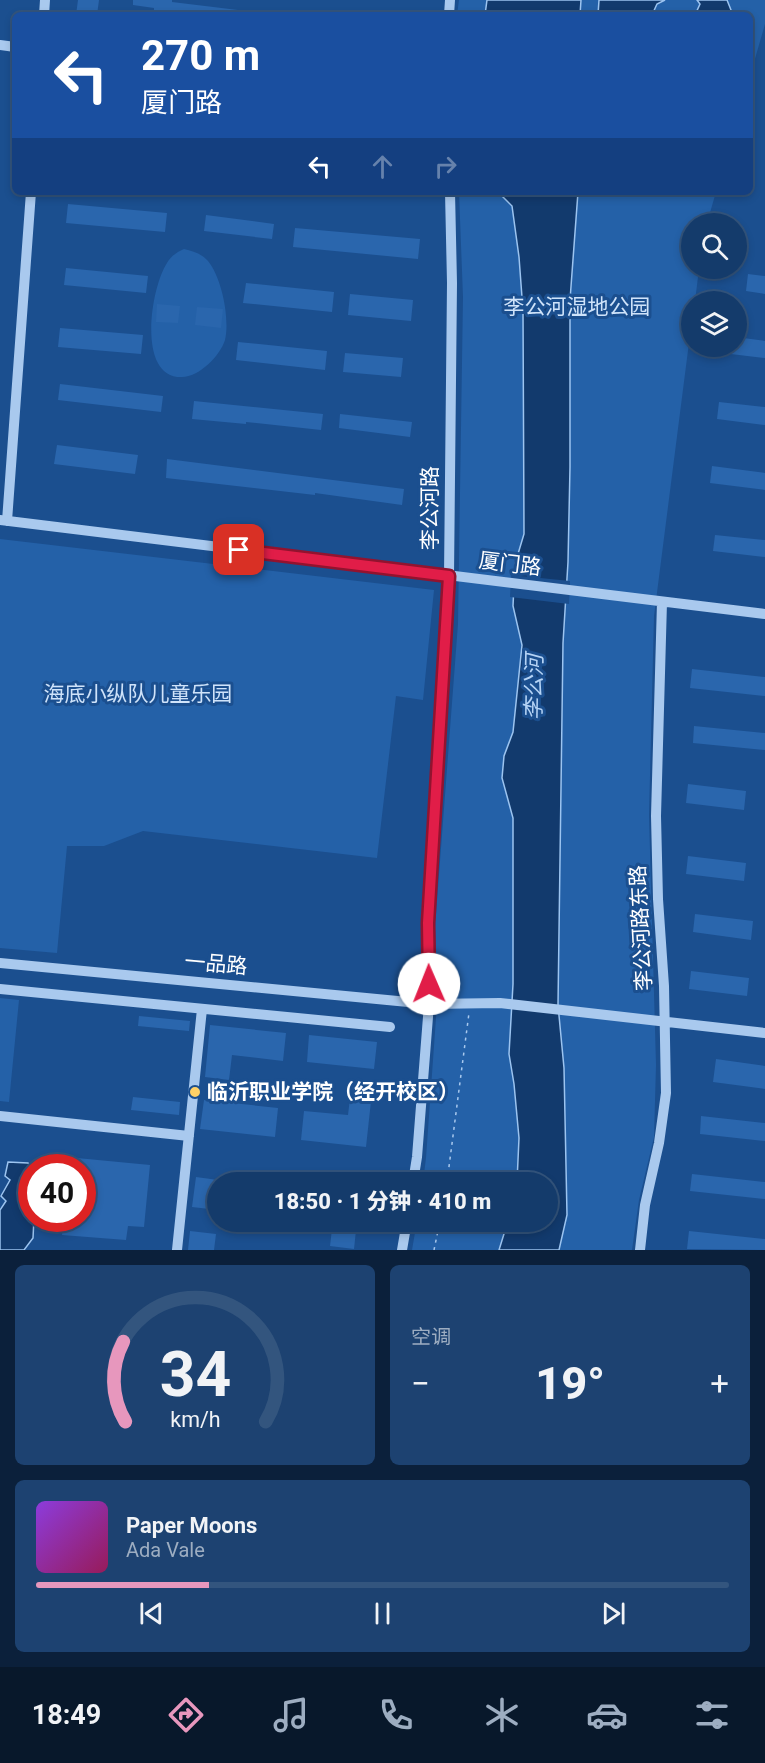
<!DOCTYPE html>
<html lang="zh">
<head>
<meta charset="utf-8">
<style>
	body { margin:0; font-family:Roboto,"Noto Sans SC",sans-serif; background:#1d4271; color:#f1f3f6; height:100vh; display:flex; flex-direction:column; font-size:22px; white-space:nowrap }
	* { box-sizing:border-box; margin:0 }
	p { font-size:20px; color:#9dadc1 }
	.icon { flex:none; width:33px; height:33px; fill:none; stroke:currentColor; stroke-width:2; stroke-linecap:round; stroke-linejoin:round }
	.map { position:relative; height:1250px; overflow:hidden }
	.details { display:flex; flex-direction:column; gap:15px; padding:15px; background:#0b203b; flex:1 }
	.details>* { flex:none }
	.hud { position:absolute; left:12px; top:12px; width:741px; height:183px; border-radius:9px; box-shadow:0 3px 9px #0003,0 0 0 2px #33557e; background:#1a4fa0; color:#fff; overflow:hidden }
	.buttons { position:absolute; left:681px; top:213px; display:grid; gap:12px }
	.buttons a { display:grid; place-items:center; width:66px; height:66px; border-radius:50%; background:#143b6b; box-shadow:0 3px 9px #0003,0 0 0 2px #33557e; font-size:30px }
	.speed { position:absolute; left:18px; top:1154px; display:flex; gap:12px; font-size:30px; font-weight:700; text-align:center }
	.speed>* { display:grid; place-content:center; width:78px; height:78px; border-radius:50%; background:#143b6b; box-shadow:0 3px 9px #0003,0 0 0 2px #33557e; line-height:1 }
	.speed .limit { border:9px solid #d22; background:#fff; color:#111 }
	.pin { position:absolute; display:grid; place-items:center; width:51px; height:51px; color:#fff; margin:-26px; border-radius:12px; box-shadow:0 3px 9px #0006 }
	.me { position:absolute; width:66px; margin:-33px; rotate:359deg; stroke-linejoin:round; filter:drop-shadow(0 0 4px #0008) }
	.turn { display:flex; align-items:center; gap:21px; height:126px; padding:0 30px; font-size:27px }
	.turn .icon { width:78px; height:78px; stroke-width:2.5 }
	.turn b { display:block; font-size:42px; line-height:51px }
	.lanes { display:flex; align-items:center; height:57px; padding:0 30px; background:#0003; justify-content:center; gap:30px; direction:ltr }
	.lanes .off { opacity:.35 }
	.big { font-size:45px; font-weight:800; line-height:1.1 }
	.details .widget { flex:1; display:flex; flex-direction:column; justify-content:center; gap:9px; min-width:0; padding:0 21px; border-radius:9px; background:#1d4271 }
	.details .dial { align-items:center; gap:0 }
	.dial svg { height:156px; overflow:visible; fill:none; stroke:#33557e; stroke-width:7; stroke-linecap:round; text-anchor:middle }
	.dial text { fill:#f1f3f6; stroke:none }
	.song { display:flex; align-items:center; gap:18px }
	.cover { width:72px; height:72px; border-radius:9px; background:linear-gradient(135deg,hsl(270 70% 55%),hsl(330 70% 35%)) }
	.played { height:6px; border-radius:3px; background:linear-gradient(90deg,#e797bd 25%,#33557e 25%) }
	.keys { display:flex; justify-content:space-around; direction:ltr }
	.heat { display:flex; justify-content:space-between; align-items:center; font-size:33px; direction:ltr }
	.details .tiles { flex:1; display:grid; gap:15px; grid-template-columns:1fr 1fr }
	.widget:last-child { grid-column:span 2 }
	.trip { position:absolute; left:207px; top:1172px; width:351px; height:60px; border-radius:30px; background:#143b6b; box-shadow:0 3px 9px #0003,0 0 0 2px #33557e; font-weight:800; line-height:60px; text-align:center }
	.tabs { display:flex; height:96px; justify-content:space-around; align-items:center; background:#08182b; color:#9dadc1 }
	.tabs .icon { width:42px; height:42px }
	.tabs .active { color:#e797bd }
	.tabs b { font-size:27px; color:#f1f3f6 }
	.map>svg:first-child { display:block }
	.green { fill:#2461a8 }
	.water { fill:#123a6d; stroke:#9cc4f0; stroke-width:1.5 }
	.pier { fill:#1b4f8f }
	.building { fill:#2a66ad }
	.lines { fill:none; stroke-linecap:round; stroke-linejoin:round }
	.path { stroke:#a9c9ee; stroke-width:1.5; stroke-dasharray:3 4.5; stroke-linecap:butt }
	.minor { stroke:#a9c9ee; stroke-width:10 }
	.route-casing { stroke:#92132f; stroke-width:15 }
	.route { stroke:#e11d48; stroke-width:10 }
	.poi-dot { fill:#ffd166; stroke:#1b4f8f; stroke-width:2 }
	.labels { text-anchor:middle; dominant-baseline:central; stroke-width:6; stroke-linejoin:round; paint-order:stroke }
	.park-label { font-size:21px; fill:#cfe3fa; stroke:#1b4f8f }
	.street-label { font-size:21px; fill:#fff; stroke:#1b4f8f }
	.poi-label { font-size:21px; font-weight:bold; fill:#fff; stroke:#1b4f8f; text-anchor:start }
	.water-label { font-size:22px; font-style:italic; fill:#b5d3f5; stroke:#1b4f8f }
</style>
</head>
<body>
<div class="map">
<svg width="765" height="1250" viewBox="0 0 765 1250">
	<rect width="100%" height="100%" fill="#1b4f8f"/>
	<path class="green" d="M459,0h306v24l-15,52v-61h-293z
		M459,192h257l-9,31 -15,1v44l7,1 -4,32 -3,1 -1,25 -37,289 -5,199 7,250 -2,72 -15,63 -7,50h-220l5,-29h131v-39h-125l3,-24 12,-168 -3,-63 23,-303 5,-327z
		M184,249c9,2 18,5 24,12 14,17 22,58 17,79 -5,16 -26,37 -43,37 -46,1 -31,-90 -15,-114 4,-7 10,-11 17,-14z
		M0,539l434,51 -11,110 -27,-4 -19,162 -234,-27 -39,15h-37l-10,107 -57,-5z
		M0,998l19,2 -10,102 -9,-1z"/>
	<path class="water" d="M487,0h94l-1,15h-95z
		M599,0h66l-8,4 -5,11h-54z
		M697,0h30l6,15h-38l5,-11z
		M498,192h80l-8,108v167l-2,95 -5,81 -5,362 6,63 3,147 -8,35h-60l9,-29h40v-39h-31l2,-44 -5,-54 -5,-30 4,-70v-166l-11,-40 2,-22 9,-24 9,-87 -9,-39 2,-42 9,-30 -1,-223 -4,-54 -7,-51z
		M8,1162l20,1 4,4v51h2l-1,20 -9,12h-24v-40l6,-9 -5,-5 9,-16 -5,-4z"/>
	<path class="pier" d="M511,575l59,6 -1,23 -59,-7z"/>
	<path class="building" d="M78,0h21l-2,15h-21z
		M133,0h39v2l66,8v5h-84v-7l-21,-3z
		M68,204l99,9 -2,19 -99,-9z
		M206,215l68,9 -2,15 -68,-8z
		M295,228l125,11 -2,20 -125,-12z
		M66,268l82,8 -2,17 -82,-8z
		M748,274l17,2v18l-19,-3z
		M246,283l88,9 -2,20 -89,-9z
		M350,294l63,6 -2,21 -63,-6z
		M157,304l23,2 -2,17 -22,-1z
		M197,307l26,2 -2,19 -26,-3z
		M60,328l83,7 -2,19 -83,-7z
		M736,337l29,4v17l-51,-6v-6h22z
		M238,342l89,9 -2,19 -89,-10z
		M345,353l58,5 -2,19 -58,-5z
		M60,384l103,12 -2,16 -103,-12z
		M194,401l129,13 -2,16 -75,-8v2l-54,-5z
		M719,402l46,5v18l-48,-6z
		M340,414l72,8 -2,15 -71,-9z
		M57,445l81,10 -3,19 -81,-10z
		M167,459l237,30 -2,16 -87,-12v2l-149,-17z
		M712,466l53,7v17l-55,-7z
		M715,535l50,5v17l-52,-6z
		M692,669l73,8v19l-75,-8z
		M694,726l71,7v17l-72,-7z
		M688,784l58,7 -2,19 -58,-7z
		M688,856l58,7 -2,18 -58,-7z
		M695,914l58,7 -2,19 -58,-8z
		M691,971l58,7 -2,18 -58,-7z
		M139,1016l51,5 -1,10 -51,-5z
		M210,1025l76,8 -3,28 -51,-6 -3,25 -24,-3z
		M309,1035l68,7 -3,27 -67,-7z
		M716,1059l49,7v23l-52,-7z
		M351,1090l21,2 -6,55 -65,-7 3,-29 44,4z
		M133,1097l47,5 -1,13 -48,-5z
		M204,1100l74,8 -3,29 -75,-8z
		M701,1116l64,7v18l-65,-7z
		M77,1158l73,7 -6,62 -16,-1 -2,14 -64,-5 2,-17h18v-51h-6z
		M692,1174l73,8v17l-75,-8z
		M196,1177l22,3v30l-26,-3z
		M333,1221h24l-3,28 -24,-3z
		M190,1231l26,3 -2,16h-26z
		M689,1231l76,8v11l-78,-1z"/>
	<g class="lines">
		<path class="path" d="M447,1182l22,-169
			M434,1250l6,-29"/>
		<path class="minor" d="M44,15l1,-15
			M449,15l1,-15
			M0,45l15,2
			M0,520l765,94
			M7,521l24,-329
			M0,963l429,41 71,-1 265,30
			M0,989l390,38
			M0,1116l189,20
			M413,1182l4,-25 12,-153 -1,-81 21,-347 3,-293 -2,-91
			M177,1250l25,-241
			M402,1250l5,-29
			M640,1250l5,-45 14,-62 7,-50 -2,-107 -6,-87 -2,-83 6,-214"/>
	</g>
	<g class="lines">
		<defs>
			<path id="route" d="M239,550l210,26 -21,347 1,61"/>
		</defs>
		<use href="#route" class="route-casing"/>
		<use href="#route" class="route"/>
	</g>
	<circle class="poi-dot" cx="195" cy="1092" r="6"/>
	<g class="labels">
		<g class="park-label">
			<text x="577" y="307">李公河湿地公园</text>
			<text x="138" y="694">海底小纵队儿童乐园</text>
		</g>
		<g class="street-label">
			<text transform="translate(430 508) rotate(-90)">李公河路</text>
			<text transform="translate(510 564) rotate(7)">厦门路</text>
			<text transform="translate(641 928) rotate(-93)">李公河路东路</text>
			<text transform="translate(216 964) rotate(5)">一品路</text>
		</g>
		<g class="poi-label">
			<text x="207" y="1092">临沂职业学院（经开校区）</text>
		</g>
		<g class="water-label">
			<text transform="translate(534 687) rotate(-89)">李公河</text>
		</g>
	</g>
</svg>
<div class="buttons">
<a><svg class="icon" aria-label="search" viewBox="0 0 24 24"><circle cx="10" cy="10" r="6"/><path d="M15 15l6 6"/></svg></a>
<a><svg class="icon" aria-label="layers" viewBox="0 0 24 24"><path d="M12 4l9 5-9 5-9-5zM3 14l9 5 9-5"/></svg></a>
</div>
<div class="speed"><div class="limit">40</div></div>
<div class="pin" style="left:239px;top:550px;background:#d93025"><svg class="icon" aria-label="arrive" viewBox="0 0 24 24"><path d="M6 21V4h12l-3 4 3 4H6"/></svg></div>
<svg class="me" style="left:429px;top:984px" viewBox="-20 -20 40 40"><circle r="19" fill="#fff"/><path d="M0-13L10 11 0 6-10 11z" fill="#e11d48"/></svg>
<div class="trip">18:50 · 1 分钟 · 410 m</div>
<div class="hud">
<div class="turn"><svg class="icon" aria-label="left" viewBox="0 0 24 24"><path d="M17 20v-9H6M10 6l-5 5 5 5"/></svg><div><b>270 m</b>厦门路</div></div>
<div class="lanes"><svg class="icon" aria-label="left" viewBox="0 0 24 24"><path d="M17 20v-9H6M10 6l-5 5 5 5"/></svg><svg class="icon off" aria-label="ahead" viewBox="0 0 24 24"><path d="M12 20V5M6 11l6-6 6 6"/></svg><svg class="icon off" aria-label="right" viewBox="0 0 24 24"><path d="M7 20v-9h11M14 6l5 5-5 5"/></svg></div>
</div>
</div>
<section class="details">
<div class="tiles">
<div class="widget dial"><svg viewBox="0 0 100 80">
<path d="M14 69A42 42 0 1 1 86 69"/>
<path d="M14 69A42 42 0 0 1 13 28" stroke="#e797bd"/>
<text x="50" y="56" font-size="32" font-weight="700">34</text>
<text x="50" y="72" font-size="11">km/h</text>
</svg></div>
<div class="widget"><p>空调</p>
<div class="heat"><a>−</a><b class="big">19°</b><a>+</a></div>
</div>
<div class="widget">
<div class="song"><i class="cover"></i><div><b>Paper Moons</b><p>Ada Vale</p></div></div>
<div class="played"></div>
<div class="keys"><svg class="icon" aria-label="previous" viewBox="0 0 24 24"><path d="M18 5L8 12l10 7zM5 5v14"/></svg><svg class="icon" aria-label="pause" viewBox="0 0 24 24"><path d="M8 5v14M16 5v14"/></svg><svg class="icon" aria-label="next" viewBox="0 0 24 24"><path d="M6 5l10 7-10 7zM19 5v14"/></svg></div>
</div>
</div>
</section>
<nav class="tabs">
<b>18:49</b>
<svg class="icon active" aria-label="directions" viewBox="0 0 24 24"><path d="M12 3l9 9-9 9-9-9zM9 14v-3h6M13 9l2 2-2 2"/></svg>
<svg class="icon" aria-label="music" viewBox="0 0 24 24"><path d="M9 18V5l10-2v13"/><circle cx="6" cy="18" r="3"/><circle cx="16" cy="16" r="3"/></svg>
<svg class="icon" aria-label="phone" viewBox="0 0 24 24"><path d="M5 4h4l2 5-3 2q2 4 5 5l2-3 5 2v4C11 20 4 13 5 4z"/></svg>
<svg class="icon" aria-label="climate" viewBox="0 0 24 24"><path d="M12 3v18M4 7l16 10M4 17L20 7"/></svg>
<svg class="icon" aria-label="car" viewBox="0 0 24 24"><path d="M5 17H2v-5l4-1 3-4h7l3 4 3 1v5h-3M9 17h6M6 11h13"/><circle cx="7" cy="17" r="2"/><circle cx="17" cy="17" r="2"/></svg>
<svg class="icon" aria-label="filters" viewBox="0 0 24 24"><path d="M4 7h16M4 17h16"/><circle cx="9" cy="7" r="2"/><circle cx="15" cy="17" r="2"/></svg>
</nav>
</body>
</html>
